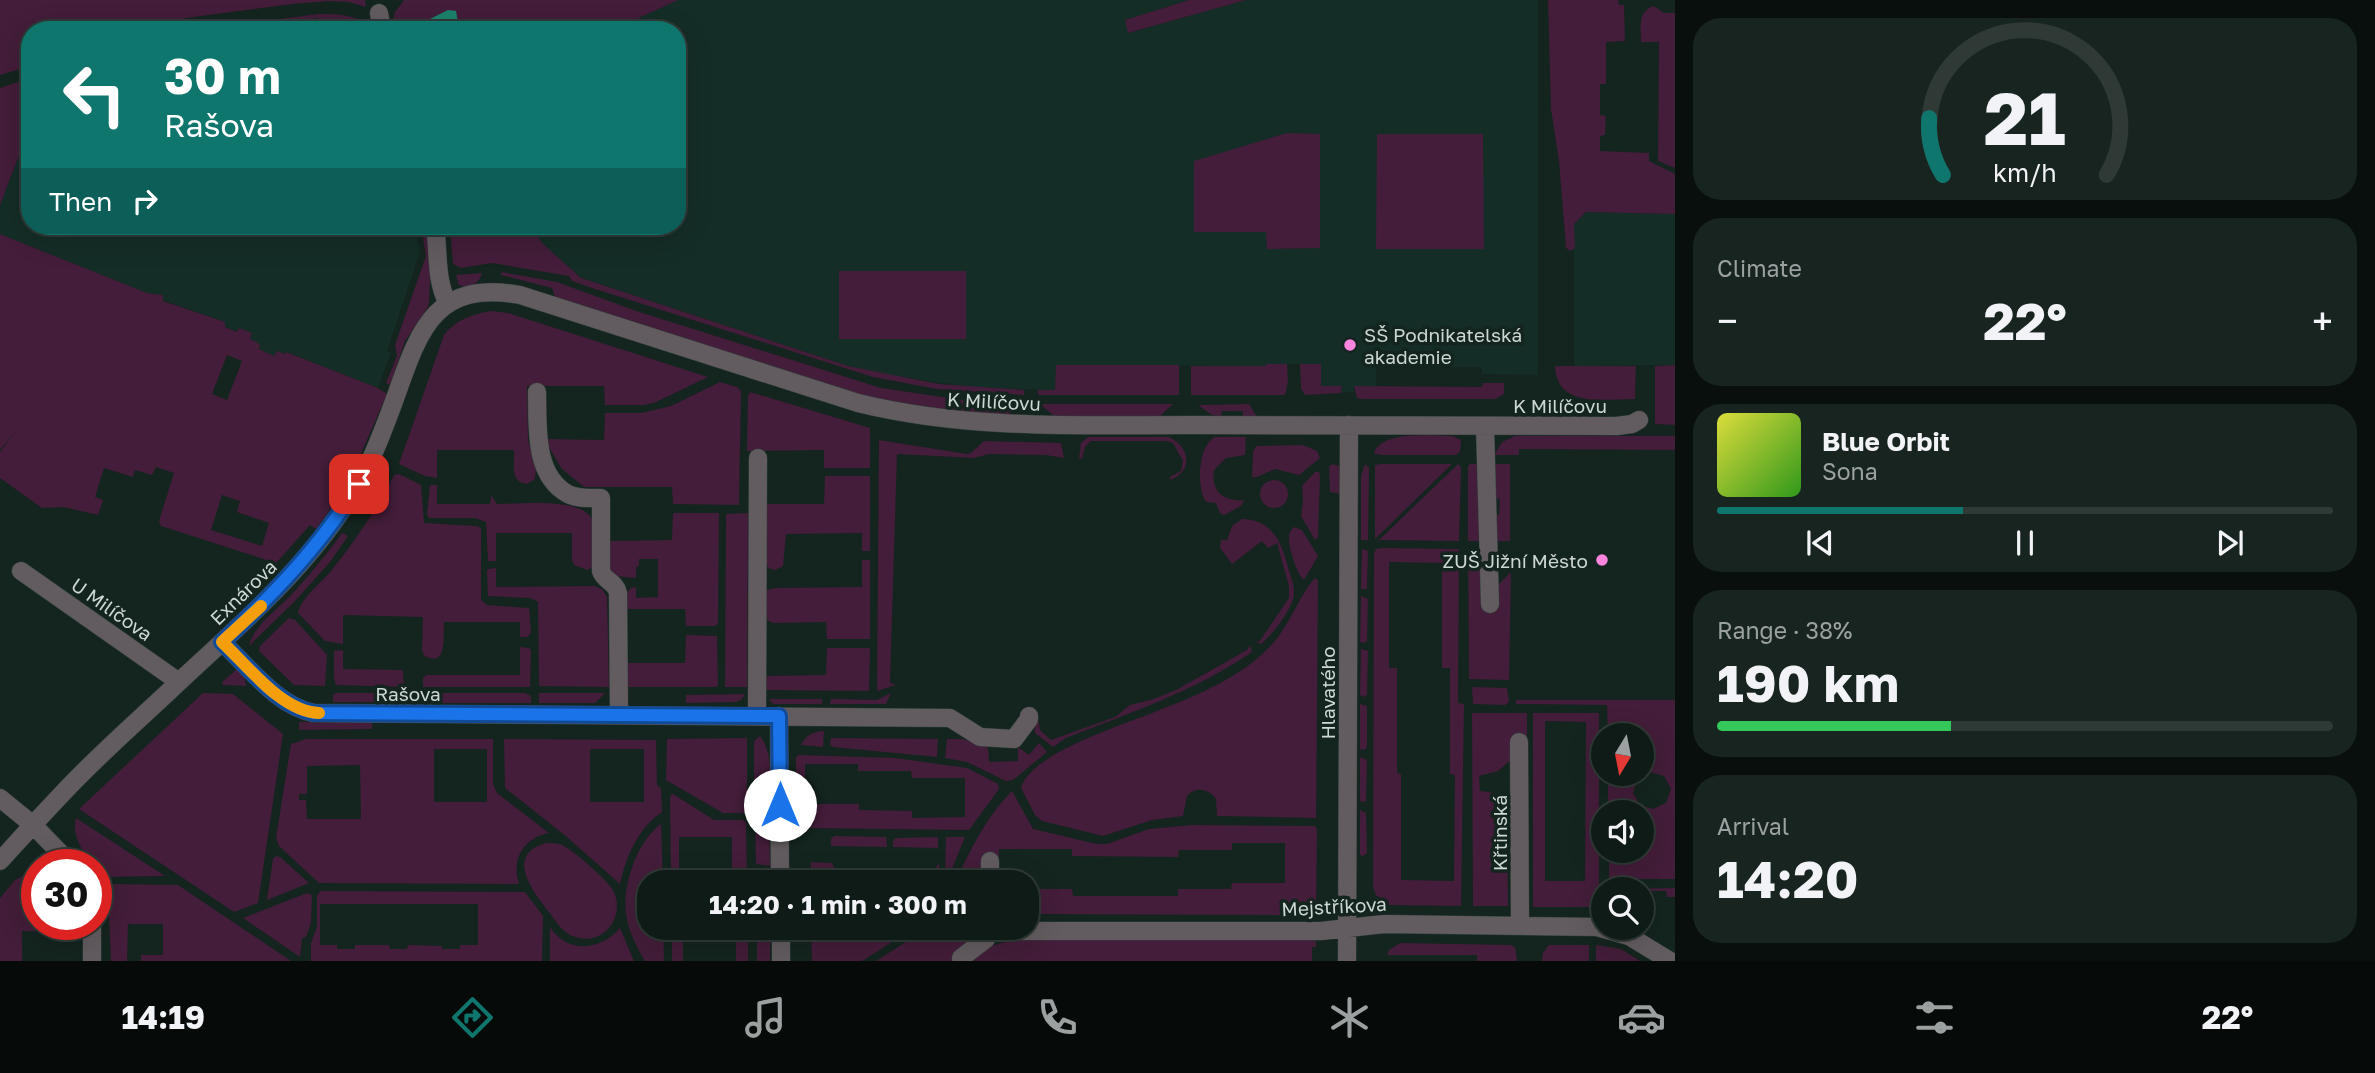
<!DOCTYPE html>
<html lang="en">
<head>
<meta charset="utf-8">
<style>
	body { margin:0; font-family:"Golos Text",sans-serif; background:#182420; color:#f1f3f6; height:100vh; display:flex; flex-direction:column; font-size:26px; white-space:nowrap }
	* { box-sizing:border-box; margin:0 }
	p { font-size:23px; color:#9ba1a1 }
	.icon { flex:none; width:38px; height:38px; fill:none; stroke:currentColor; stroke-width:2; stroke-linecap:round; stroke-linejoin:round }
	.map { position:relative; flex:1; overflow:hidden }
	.side { display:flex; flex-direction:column; gap:18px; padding:18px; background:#080f0d; width:700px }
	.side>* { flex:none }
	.top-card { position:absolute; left:21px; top:21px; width:665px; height:214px; border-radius:28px; box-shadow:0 7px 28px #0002,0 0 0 2px #2f3936; background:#0f766e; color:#fff; overflow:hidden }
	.needle { width:46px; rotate:190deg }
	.tools { position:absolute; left:1591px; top:723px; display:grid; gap:14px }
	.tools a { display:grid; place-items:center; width:63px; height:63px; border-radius:50%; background:#0f1b17; box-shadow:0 7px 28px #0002,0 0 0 2px #2f3936; font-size:35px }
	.speed { position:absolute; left:21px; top:849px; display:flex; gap:14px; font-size:35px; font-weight:700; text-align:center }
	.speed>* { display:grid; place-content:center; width:91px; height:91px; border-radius:50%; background:#0f1b17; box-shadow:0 7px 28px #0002,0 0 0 2px #2f3936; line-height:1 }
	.speed .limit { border:10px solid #d22; background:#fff; color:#111 }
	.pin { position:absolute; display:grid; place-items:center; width:60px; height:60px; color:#fff; margin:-30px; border-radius:14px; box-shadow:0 4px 10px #0006 }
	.me { position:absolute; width:77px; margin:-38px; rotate:0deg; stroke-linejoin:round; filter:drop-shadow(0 0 5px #0008) }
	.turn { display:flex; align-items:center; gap:24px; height:147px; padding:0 28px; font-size:32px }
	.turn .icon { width:91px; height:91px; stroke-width:2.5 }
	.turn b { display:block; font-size:49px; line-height:60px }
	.then { display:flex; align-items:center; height:66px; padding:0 28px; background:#0003; gap:14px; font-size:26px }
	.big { font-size:52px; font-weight:700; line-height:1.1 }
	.side .widget { flex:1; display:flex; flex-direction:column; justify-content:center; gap:10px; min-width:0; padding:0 24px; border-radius:28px; background:#182420 }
	.side .dial { align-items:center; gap:0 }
	.dial svg { height:182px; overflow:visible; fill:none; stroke:#2f3936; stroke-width:7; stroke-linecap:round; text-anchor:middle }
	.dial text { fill:#f1f3f6; stroke:none }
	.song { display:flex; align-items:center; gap:21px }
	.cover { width:84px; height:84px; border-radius:10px; background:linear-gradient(135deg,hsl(60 70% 55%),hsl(110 70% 35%)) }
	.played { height:7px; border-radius:4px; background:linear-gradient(90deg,#0f766e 40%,#2f3936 40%) }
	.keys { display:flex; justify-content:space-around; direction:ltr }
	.heat { display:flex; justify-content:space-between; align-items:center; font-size:38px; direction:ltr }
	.charge { height:10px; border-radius:5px; background:linear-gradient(90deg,#34c759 38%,#2f3936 0) }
	.trip { position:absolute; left:637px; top:870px; width:402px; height:70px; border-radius:28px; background:#0f1b17; box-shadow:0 7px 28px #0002,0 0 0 2px #2f3936; font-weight:700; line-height:70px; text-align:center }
	.tabs { display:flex; height:112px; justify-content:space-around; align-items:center; background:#060b09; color:#9ba1a1 }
	.tabs .icon { width:49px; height:49px }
	.tabs .selected { color:#0f766e }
	.tabs b { font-size:32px; color:#f1f3f6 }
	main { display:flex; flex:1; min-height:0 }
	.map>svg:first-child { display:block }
	.built { fill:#142d26; fill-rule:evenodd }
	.green { fill:#431d39; fill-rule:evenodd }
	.water { fill:#1b826b }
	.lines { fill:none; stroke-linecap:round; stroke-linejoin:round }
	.minor-casing { stroke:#32413c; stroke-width:19 }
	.minor { stroke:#625b5f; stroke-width:18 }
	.route-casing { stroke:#114b97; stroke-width:18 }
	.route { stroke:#1a73e8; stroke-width:12 }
	.slow { stroke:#f59e0b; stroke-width:12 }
	.poi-dot { fill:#ff85df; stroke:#14241f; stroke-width:2.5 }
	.labels { text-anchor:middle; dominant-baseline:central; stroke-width:7; stroke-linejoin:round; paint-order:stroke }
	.poi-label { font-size:19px; fill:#cdd7d4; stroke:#14241f; text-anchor:start }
	.street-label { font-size:19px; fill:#cdd7d4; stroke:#14241f }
</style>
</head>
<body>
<main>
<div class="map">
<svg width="1675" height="961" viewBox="0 0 1675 961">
	<rect width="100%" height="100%" fill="#14241f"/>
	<path class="built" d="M678,0h511l-64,20 4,13 117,-33h292v375l-56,-1v-7h-106v19h-22v6h-12l-1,-6h-20l-1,-22h-53l-1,2 -209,-1 -2,25 -75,-2 -93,-13 -39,-9 -267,-88 -39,-35 -10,-17h145v-196h-57l21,-13zM1267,232l53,16 -53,1z
		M30,127v99h385l5,26 -33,99 4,2 -13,35 -91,-36 -12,4 -17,-7 -8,-9 2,-7 -14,-1 -14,-6 1,-4 -62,-22v-5l-16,-2 -147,-59v-29z
		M1586,212l89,2v151l-101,1v-142z"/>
	<path class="green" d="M0,0h365l1,7 -17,-5 -21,-1 -35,3 -107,14 -41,12h-115v36l-30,9z
		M404,0h274l-37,17 -21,13h-230l5,-18z
		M1189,0h57l-118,33 -3,-13z
		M1548,0h70l1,5h5l1,36 -19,1v42h-6v31l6,1 -1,19 -5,1v15l49,2v8l26,13v40l-89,-2 -12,12 1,24 -5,3 -4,-3 -7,-87 -8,-52z
		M1654,6l10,7h11v155l-17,-7 1,-119h-18c0,-15 -4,-31 13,-36z
		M318,14c19,0 42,0 54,16h-53l-1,-12 -79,12h-41z
		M30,78v49l-30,78v-117z
		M1287,133l33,1v114l-53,1 -1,-17h-72v-71z
		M1377,134h106l1,115h-108z
		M421,226h7l4,22 -3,53 -1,6 -23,34 -15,44 -4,-2 11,-27 -2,-11 31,-89z
		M450,226h82l10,17 39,35 267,88 91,18 85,6v5l-87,-6 -64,-12 -281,-89 -20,-7 -3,-5 -77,-13 -31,5 -8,-4z
		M0,234l147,59 16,2v6l62,21v5l12,5 2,-4 13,5 -2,6 10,5 -1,5 15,7 3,-5 8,3 1,-2 92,36 9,6 -41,94 -30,41 -6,-4 -34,38 -115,-37 -2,-5 15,-48 -18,-6 -4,8 -17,-5 -2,7 -29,-9 -9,29 8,3 -5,15 -34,-8 -22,1 -42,-30v-26l15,-20 -15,18zM227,355l15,6 -15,39 -15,-6zM222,495l18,6 -3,11 32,11 -7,23 -51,-16z
		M839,271h127v68h-127z
		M501,272l56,10 79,29 245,77 82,12 57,4 -12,11 -86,-7 -62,-12 -305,-99 -3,-9 -51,-13z
		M482,273c-3,11 -13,17 -23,12l-3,-10z
		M491,311l17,2 200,64 -54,26 -10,2h-39l-1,-19h-77l1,54 8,27 -1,12 -8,5c-18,-2 -12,-20 -13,-34h-77v28l-12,-2 -26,-12 45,-129c12,-15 28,-21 47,-24z
		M1266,364h21l1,18 -3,13h-94v-29h75z
		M1300,364h21v22h21l-1,7 -36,2 -4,-6z
		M1056,365h123v30h-141v-5h17z
		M1675,365v60l-20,-1v-58z
		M1555,366h81l-1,33c-30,0 -78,10 -80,-33z
		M720,382l17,5 4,4 -2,114 -66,-1 -1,-17h-88l-22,-18 -18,-30 60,1 1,-27h36l30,-7z
		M1483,383h21v11l-9,5h-132l-6,-1 -3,-12 128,1z
		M750,392l120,36v40h-46v-18l-77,1 1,-55z
		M1040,404h133l-14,13h-104z
		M1249,404l8,13h-14v-6h-21l-1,6 -9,-2 -14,-10z
		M1452,436l9,4 -1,12 -4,3h-75l-7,-2c8,-23 58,-17 78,-17z
		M1515,436h160v14l-156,-1v6h-25l8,-13z
		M1088,437h81c21,10 25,34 1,43v-3l11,-6 2,-10 -10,-18 -7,-2h-75l-6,6 -3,12 -3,-1 2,-15z
		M1215,437h31l-1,18 -19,3 -12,12c-3,22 10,32 30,30l-3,6 -17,9 -4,-2 -4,-10 -10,-1c-10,-14 -8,-57 9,-65z
		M879,440l88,14 4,-1 13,-12 77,2 3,15 -18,-3 -57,-1 -15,4 -77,-4 -7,229 6,2 -19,6z
		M1303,445l14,6 3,7 -21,17 -24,-6 -18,8h-5l1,-25 3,-6z
		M1332,464l7,2 2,28 -11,-2 -1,-25z
		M1365,464l4,4 -1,72h-7v-64z
		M1381,464h71l-77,75v-74z
		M1458,464l3,3 -2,74 -80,-1z
		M1470,464h10l3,77h-15v-75z
		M1493,464h17v77h-13l-3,-26h5l1,-16 -7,-1z
		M1315,472h4l1,3 -2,62 -3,3 -14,-24 2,-14 -1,-16z
		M399,474l22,11 3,38 52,3 5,2v72l6,5 42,3 2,24 -3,5h-8v-15h-76c-1,13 4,46 -19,34l-3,-5 1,-34 -80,-2v29l-18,-3 -27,-28c3,-15 23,-30 33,-42 24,-30 46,-62 63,-96z
		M825,476h45v75h-8v-18l-76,1 -3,32 -8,4 -7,-2 -2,-6 -1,-58h59z
		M1260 494a14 14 0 1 1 28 0a14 14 0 1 1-28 0Z
		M430,485h7v19h53l1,-9 6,9c21,0 92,-8 96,19 2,14 0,30 0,44l-6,3 -13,-5 -2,-5v-27h-76v28h-8l-2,-39 -11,-4h-46l-2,-4z
		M673,513h46l-1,110 -3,3h-29l-1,-17h-59v-15l5,-6 5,-1v11l22,-1v-38h-19v7l-3,1v11l-23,-2 -4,-5v-30l63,-1z
		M748,513l-1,174h-22l1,-173z
		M1242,519c32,1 40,25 47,52 3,9 7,19 4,28 -4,14 -20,35 -32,45l-7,-3 5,1 30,-44v-12l-12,-43 -9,5 -6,-7 -30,23 -12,-16 1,-8h6l5,-14z
		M1294,527l8,3 16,26 -14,24c-7,-5 -16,-34 -15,-43 0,-5 2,-6 5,-10z
		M342,533l6,3 -18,26 -35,39 -46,45c5,-22 30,-37 45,-54 17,-19 33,-38 48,-59z
		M1383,548l76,1 -1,154 6,1 -3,202 -73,-1 -12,-10 -3,-8 1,-333 2,-5zM1389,562l53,1v105h8v106l5,1 -1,106 -53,-1v-106l-4,-1v-105h-8z
		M1470,548l11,1 16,42 2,-7 12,-12 -2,108 -40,-1 -1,-129z
		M1362,549l6,2 -1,38h-6z
		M862,560h8v79h-43l-1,-17 -53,1 -6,-3v-30l8,-2 87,-1z
		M496,568v19l98,-1 8,3 5,8 2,90 -70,-1 -1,-84 -8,-4 -42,-2 -1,-25 1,-2z
		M1315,578l3,2 -2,238 -99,-2 -1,-17c-7,-10 -20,-13 -29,-3l-4,20 -31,4 -49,16 -61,-15 -7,-6 -14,-27c9,-35 105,-64 136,-77 42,-16 94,-38 121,-74 13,-17 24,-45 37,-59z
		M1361,596l7,3 -1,42 -3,2 -4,-1z
		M289,618l6,2 32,35 -2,31 -31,-1 -35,-34 1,-5z
		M686,635l31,1 1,49 -2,2h-90v-24h59z
		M1250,645l2,7c-57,39 -122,61 -186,86l-13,9 -18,-14 -1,-21h3l3,18 11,10 64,-23 15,-12 24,-6 24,-10 69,-39z
		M520,647l9,1 2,2 -1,37h-107v-9l4,-3h93z
		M827,648h43l-1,43 -105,-1 1,-11 3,-3 58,-1z
		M1361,649l7,2 -1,44 -3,2 -4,-2z
		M343,650v19l60,1 1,17 -68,-2 -2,-6v-28z
		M237,669l7,6 2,11 -23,-1 -1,-3z
		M1472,687l35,1 2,14 -4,3 -32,-1z
		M203,693l30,1 50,40 -25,169 -24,9 -155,-103z
		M336,693h63l-13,9h-53v-7z
		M423,693h102l6,3v7h-96z
		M539,693h66l-10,10h-56z
		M891,693l-5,11h-56l1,-5h4l42,1z
		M745,694l-4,6 -6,2 -49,1v-8z
		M769,699h53v5h-49z
		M1516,700h159v179h-66v-25l7,-1v-2l26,-1v-38h-34v-38h34v-39h-34l-1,-30 -91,-1zM1650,772l14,4 7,13 -5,14 -13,6 -13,-4 -7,-12 4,-14z
		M1360,704l7,2v41l-3,3 -4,-1z
		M1472,713h55v26h-12l-3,20 -14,12 -19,5 1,15c13,1 23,3 27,18l1,97h-35z
		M1533,713h66v194h-66zM1545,721l41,1 -1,159h-40z
		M299,722h73v7l-73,1z
		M824,731l-1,16 -22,-2c4,-9 13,-14 23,-14z
		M758,737h3c14,21 8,51 8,76l-12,-1 -3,-4v-66z
		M747,738v73l-3,2h-21l-57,-33 1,-41z
		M831,738l107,1 -1,18 -104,-10 -3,-2z
		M306,739h187v45l4,9 52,40c-26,5 -38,27 -30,51l-200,-1 -40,-37 -3,-8 15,-94zM434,749h53v53h-53zM360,765l1,54h-54l-1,-19h-7v-6h8v-28z
		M504,739l152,1 1,45 4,3 1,24c-24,16 -36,45 -42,72l-53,-47 -62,-49zM590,749h54v53h-54z
		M947,739h16l25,9 1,14 29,-1v-14l11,8 10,-12 8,9 -34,28 -7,1 -39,-19 -22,-4z
		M798,755l97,3 72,10 31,16 1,5 -30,41 -163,-2 -10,-7v-63zM805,764h53v7h53l1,7h53v39l-53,1v-7l-53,-1v-6h-54z
		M1360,757l7,3 -1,41 -3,1 -3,-1z
		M1012,791l21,38 64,15h10l42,-15 43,-4 123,1 2,3 -1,78 -4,5 -8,3 -277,-1v-25h45l1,7h105v-7h53l1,-6h53v-40h-53v7h-53l-1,7 -106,-1v-7h-73v8h-15v16h-13l-1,9h-15c16,-33 31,-65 57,-91z
		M673,794l41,26h28l4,2 1,60h-15v-45h-53v45h-8l-1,-86z
		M1360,810l6,3 1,40 -4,3 -3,-1z
		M76,818l89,58 -62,1c-12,-17 -33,-35 -27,-59z
		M757,820h12l1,46 -14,-2 -1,-41z
		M661,824l2,58h-14v46h14l1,33h-19c-8,-13 -17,-31 -19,-47 -4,-28 11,-73 35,-90z
		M834,836l52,1 1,10 -56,-1v-7z
		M938,837v11l-45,-1v-7l3,-2z
		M946,837h19l-18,44h-2z
		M546,843c6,0 11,0 16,2 12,6 47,36 52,47 8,17 0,38 -18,45 -8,3 -18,2 -26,-2 -10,-5 -15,-16 -22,-24 -15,-20 -44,-56 -2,-68z
		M276,856l4,1 29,26 -42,17 6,-41z
		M811,862l21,1 7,14h90l10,-14v19h-128z
		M37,868v56h39v1l-6,-1v8l-48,-1v30h-22v-63l15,-18z
		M112,884l66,1 113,76h-150v-6h22v-31h-35l-1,37h-16l-3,-68z
		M1675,888v9h-8l-1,-6h-19v12h-5v-14h-31z
		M320,891l205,1 18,24 -1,45h-231v-18l6,-16v-31zM320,904h158v41h-18v4h-18v-3l-34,-1 -1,4h-17l-1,-4h-34v4h-18v-4h-17z
		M307,893l5,2 -1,28 -5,14 -4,1 -2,19 -57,-39z
		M550,927c17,27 50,24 70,1l14,33h-84z
		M672,928h11v33h-11z
		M736,928h12v33h-12z
		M757,928h13v33h-13z
		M811,928h103l-52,33h-50z
		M928,928h53l-24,33h-81z
		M1016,939l294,1 6,1v6h-4v14h-341l20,-15z
		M1400,943l110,2 5,2 2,14h-40v-6h-90l2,-5z
		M1549,945h40v16h-47l1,-8z
		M1596,945l25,4 19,12h-44z"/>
	<path class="water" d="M448,10l8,1 2,12 -8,7h-17l-3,-11z"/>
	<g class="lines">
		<defs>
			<path id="minor" d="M379,13l3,17
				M435,226c4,27 0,53 13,78
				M537,392c1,33 -4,83 31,102 10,5 22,4 33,4v73c3,10 15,11 17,22l1,122
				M1485,426l5,178
				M21,571l158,111
				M222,642c26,24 56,65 92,71l636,5 30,19 34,2 15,-20v-3
				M757,716l1,-258
				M779,716l1,166
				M1519,742l1,182
				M0,798l33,27 38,39
				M0,861c20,-22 40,-44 61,-66 37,-40 79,-76 119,-114 59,-55 121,-108 166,-177 21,-31 34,-65 47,-100 25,-69 38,-125 127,-109l338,108c110,27 221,22 333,22 142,0 284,1 426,1l15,-2 7,-4
				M990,861v21
				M781,928v33
				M993,931h328l63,-7 213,3 32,9 41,25
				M961,958l25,-19 7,-11
				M92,961v-37
				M1347,961l2,-536"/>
		</defs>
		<use href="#minor" class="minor-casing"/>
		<use href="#minor" class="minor"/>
	</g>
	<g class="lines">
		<defs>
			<path id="route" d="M359,484c-39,62 -84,109 -137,158 27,25 55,64 92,71l465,3 1,89"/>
		</defs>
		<use href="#route" class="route-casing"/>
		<use href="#route" class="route"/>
		<path class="slow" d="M261,606l-39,36c26,24 60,70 97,71"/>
	</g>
	<g class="poi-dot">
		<circle cx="1350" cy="345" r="7"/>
		<circle cx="1602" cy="560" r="7"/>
	</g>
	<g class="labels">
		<g class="poi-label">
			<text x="1364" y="334">SŠ Podnikatelská<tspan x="1364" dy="22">akademie</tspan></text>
			<text x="1588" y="560" text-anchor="end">ZUŠ Jižní Město</text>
		</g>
		<g class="street-label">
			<text transform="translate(994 401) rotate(3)">K Milíčovu</text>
			<text x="1560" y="405">K Milíčovu</text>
			<text transform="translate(243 592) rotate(-44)">Exnárova</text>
			<text transform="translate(112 609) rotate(35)">U Milíčova</text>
			<text x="408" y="693">Rašova</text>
			<text transform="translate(1327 693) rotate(-90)">Hlavatého</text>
			<text transform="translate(1499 833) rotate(-90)">Křtinská</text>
			<text transform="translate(1334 906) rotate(-3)">Mejstříkova</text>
		</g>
	</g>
</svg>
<div class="tools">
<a><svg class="needle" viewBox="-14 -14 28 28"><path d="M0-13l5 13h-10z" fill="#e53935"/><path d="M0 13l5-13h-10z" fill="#9ba1a1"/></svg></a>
<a><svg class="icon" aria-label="sound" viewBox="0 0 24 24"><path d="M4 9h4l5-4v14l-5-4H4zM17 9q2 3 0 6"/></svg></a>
<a><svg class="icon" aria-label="search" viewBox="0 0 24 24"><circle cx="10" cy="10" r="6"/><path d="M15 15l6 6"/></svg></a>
</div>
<div class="speed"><div class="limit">30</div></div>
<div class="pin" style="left:359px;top:484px;background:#d93025"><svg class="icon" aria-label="arrive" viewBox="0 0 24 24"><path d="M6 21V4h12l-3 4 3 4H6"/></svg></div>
<svg class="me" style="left:780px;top:805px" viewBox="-20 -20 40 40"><circle r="19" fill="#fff"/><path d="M0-13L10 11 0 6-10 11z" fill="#1a73e8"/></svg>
<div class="trip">14:20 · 1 min · 300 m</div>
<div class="top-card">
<div class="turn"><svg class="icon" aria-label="left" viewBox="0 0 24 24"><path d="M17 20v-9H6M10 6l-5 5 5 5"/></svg><div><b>30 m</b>Rašova</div></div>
<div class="then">Then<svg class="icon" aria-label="right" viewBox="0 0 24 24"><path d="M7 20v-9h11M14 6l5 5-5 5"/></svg></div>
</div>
</div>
<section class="side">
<div class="widget dial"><svg viewBox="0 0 100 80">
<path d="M14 69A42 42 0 1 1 86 69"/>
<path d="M14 69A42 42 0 0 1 8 44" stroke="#0f766e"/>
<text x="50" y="56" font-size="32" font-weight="700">21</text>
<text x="50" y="72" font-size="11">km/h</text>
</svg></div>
<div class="widget"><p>Climate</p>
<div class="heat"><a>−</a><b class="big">22°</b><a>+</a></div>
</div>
<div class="widget">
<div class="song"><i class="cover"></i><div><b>Blue Orbit</b><p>Sona</p></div></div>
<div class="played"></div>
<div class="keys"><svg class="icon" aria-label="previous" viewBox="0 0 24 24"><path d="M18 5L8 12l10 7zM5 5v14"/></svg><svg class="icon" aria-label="pause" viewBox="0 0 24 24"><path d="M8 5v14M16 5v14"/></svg><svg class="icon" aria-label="next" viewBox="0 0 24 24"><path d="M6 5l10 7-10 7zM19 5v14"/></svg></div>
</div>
<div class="widget"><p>Range · 38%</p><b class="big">190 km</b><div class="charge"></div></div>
<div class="widget"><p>Arrival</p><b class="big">14:20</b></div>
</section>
</main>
<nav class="tabs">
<b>14:19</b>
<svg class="icon selected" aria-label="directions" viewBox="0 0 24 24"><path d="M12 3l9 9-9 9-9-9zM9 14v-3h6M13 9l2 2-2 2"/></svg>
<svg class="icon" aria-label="music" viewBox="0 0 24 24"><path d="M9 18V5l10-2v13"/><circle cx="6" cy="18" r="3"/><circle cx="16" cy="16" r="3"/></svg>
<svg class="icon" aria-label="phone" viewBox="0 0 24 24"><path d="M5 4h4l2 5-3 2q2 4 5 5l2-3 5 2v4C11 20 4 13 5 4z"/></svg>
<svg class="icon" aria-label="climate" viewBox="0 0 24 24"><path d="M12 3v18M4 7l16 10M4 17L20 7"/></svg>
<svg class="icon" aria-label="car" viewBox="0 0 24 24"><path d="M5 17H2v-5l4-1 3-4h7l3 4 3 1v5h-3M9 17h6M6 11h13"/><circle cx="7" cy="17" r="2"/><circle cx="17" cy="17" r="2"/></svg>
<svg class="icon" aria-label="filters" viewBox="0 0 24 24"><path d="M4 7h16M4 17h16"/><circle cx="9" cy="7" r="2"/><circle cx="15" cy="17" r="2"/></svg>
<b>22°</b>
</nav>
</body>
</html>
